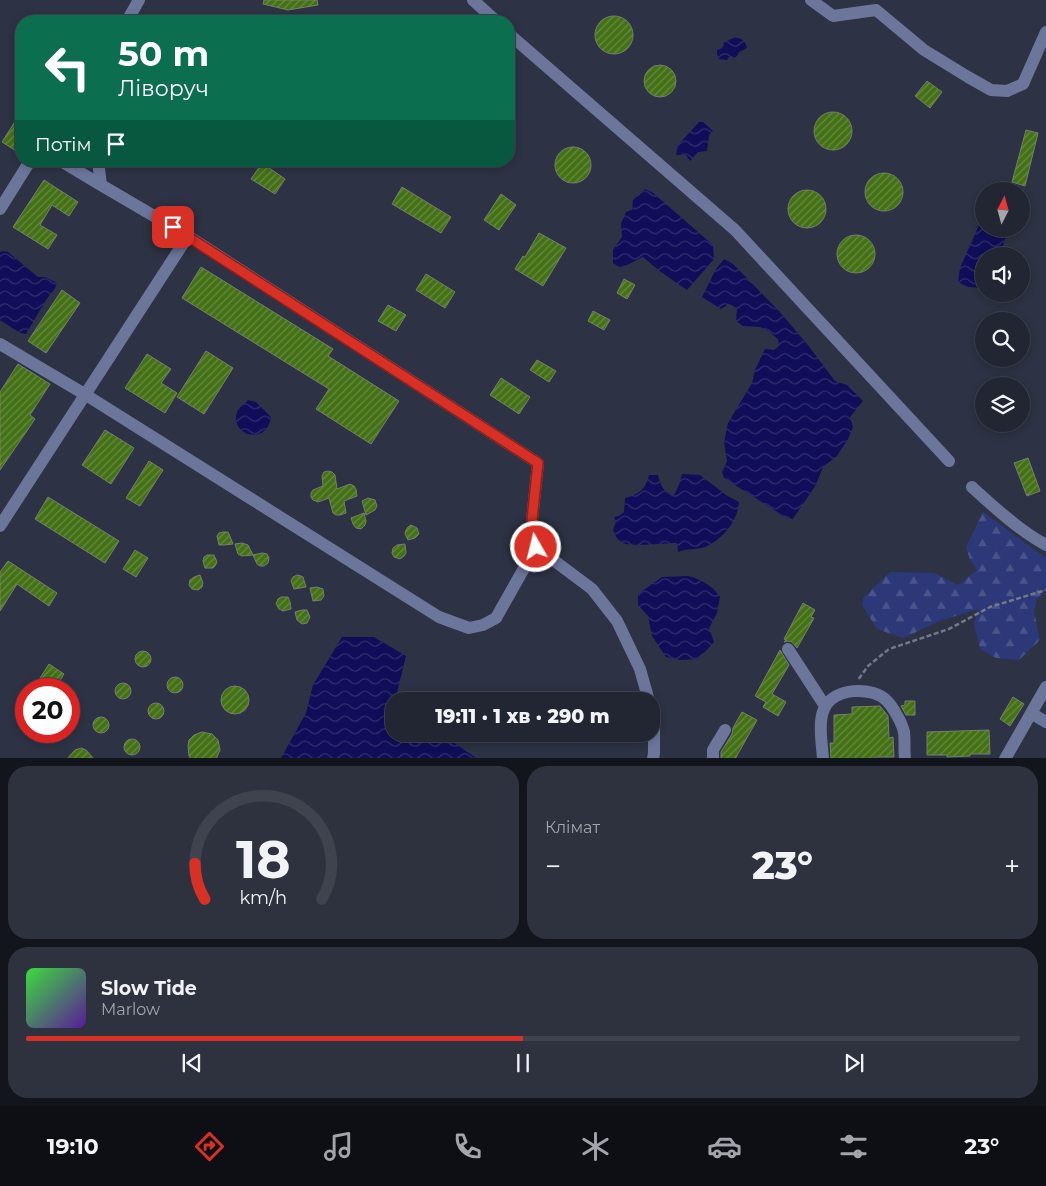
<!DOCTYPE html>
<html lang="uk">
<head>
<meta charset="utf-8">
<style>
	body { margin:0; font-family:Montserrat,sans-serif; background:#2e323f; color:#f1f3f6; height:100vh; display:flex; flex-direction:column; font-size:19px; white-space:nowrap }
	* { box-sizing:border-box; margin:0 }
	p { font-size:16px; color:#a2a5ac }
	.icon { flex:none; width:28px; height:28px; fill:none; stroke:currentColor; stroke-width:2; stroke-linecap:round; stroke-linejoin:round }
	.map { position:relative; height:758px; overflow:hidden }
	.side { display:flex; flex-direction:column; gap:8px; padding:8px; background:#13151c; flex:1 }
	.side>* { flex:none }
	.banner { position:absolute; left:15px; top:15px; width:500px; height:152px; border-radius:20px; box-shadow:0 2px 8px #0003,0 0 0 1px #3f434e; background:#0b6e4f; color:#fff; overflow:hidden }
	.needle { width:32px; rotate:6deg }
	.controls { position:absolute; left:975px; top:182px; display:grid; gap:10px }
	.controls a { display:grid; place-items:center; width:55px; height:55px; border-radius:50%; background:#222633; box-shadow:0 2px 8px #0003,0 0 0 1px #3f434e; font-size:25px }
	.speed { position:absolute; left:15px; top:678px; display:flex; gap:10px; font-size:25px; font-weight:700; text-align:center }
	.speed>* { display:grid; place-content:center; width:65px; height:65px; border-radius:50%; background:#222633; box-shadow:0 2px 8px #0003,0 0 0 1px #3f434e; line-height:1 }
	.speed .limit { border:8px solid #d22; background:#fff; color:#111 }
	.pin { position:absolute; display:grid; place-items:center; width:42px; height:42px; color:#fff; margin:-21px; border-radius:10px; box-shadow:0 2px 8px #0006 }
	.me { position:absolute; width:55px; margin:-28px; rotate:352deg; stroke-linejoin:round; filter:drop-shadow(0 0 4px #0008) }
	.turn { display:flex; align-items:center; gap:18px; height:105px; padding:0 20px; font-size:22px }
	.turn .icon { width:65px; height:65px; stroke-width:2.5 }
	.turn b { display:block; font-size:35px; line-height:42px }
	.then { display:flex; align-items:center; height:48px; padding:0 20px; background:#0003; gap:10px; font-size:19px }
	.big { font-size:38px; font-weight:800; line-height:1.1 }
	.side .tile { flex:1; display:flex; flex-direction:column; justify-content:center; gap:8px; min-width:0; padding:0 18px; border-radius:20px; background:#2e323f }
	.side .dial { align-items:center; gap:0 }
	.dial svg { height:130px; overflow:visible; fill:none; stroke:#3f434e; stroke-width:7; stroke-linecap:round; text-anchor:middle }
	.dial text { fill:#f1f3f6; stroke:none }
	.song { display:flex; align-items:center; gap:15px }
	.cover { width:60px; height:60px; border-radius:8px; background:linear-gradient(135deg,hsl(120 70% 55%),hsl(270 70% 35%)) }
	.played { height:5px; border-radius:2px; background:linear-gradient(90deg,#d93025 50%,#3f434e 50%) }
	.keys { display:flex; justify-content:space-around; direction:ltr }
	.heat { display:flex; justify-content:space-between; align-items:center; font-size:28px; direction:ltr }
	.side .tiles { flex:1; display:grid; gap:8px; grid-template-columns:1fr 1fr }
	.tile:last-child { grid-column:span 2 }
	.trip { position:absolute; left:385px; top:692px; width:275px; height:50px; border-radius:20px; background:#222633; box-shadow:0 2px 8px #0003,0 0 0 1px #3f434e; font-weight:800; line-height:50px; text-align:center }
	.tabs { display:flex; height:80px; justify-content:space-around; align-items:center; background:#0e0f14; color:#a2a5ac }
	.tabs .icon { width:35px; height:35px }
	.tabs .current { color:#d93025 }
	.tabs b { font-size:22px; color:#f1f3f6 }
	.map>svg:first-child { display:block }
	.forest { fill:url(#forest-firs) }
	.water { fill:url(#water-waves) }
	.building { fill:url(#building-hatch); stroke:#74806c }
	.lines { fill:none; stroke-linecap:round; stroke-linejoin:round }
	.path { stroke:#747887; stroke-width:2.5; stroke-dasharray:5 2.5; stroke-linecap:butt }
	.minor { stroke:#6c769b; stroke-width:12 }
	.route-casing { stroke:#8d1f18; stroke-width:12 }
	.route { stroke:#d93025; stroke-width:9 }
</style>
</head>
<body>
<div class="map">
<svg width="1046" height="759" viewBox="0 0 1046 759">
	<defs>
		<pattern id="forest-firs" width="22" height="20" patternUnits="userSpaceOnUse" patternTransform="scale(1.25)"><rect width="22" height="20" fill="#2c3878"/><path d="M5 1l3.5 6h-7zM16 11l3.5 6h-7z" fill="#4a548b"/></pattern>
		<pattern id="water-waves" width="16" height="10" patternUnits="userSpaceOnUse" patternTransform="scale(1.25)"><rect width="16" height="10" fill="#100d59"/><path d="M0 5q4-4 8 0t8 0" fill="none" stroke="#322f70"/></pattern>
		<pattern id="building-hatch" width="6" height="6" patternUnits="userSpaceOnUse" patternTransform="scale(1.25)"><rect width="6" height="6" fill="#447115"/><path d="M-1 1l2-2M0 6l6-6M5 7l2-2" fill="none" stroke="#678b42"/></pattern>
	</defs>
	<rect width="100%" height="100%" fill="#2d3244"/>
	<path class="forest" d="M983,512l63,46v32l-9,9 -3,12 6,29 -21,20 -23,-2 -16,-9 -6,-25 4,-15 -38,12 -37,17 -26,-9 -15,-24 1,-7 27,-26 44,1 24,12 19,-15 -7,-10 -4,-13z"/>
	<path class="water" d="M734,38c6,-1 12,3 13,10l-8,4 -2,4 -3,2 -2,-2 -3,1 -2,3 -8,-1 -2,-5v-4c5,-1 7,-3 7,-8z
		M699,122h4l10,9 -4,4 -2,16 -9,1 -8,9 -4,-6h-10l2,-10z
		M645,189l7,3 61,53 1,14 -27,31 -26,-18 -18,-15 -22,11 -8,-5v-13l9,-13 -1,-13 5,-12 6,-2 1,-10z
		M984,214v15h27l-6,10 -5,17h-16v32l-16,-1 -10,-5 2,-14z
		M3,251l5,1 30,25h7l12,6 -2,5 -9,12 -20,34 -6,-1 -20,-13v-68z
		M724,259l9,5 46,47 28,33 28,37 12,4 16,16 -13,16 3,10 -5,12 -11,17 -14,11 -7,18 -24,35 -10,-5 -58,-37 -2,-6 5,-11 -3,-19 4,-19 24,-40 3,-13 10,-21 9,1 5,-4 -1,-7 -10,-8 -8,-4 -17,-1 -7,-5 1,-13 -8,-4 -8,5 -19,-12 14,-28z
		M248,400l8,2 15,15c-4,30 -42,18 -34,-5 2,-5 8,-8 11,-12z
		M682,474l18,1 26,20 13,7c-1,19 -17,38 -34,45 -8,3 -18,1 -27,5l-1,-9c-11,0 -45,4 -54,0 -6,-3 -8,-8 -10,-13l3,-8 -2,-5 5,-1 5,-4 1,-14c13,-3 21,-9 24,-23h9c2,9 6,19 16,20l5,-10z
		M688,576c14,4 24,9 32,21l-3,16 -8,15 5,14 -16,17 -18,1 -14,-3 -14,-21 -4,-20 -10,-11v-11l24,-17z
		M342,637h32l32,19 -11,45h-1v33h44l15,8 23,16h-195l25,-45 7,-28z"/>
	<path class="building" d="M264,0h53l1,5 -30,5 -25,-6z
		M595 35a19 19 0 1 1 38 0a19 19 0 1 1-38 0Z
		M644 81a16 16 0 1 1 32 0a16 16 0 1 1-32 0Z
		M927,81l15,11 -12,16 -15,-12z
		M814 131a19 19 0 1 1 38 0a19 19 0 1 1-38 0Z
		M21,112v42l-19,-12z
		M1026,130l12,3 -13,53 -13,-4z
		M555 165a18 18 0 1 1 36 0a18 18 0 1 1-36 0Z
		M262,163l23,16 -10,15 -24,-15z
		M865 192a19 19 0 1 1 38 0a19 19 0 1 1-38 0Z
		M44,180l34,22 -9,14 -17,-11 -12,20 17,10 -9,14 -35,-22z
		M402,187l49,30 -10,16 -49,-29z
		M788 209a19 19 0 1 1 38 0a19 19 0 1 1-38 0Z
		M501,194l15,11 -17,25 -15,-10z
		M539,233l27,15 -23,38 -28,-17 8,-13 2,1z
		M837 254a19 19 0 1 1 38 0a19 19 0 1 1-38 0Z
		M201,267l132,82 -5,7 71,45 -28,43 -55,-35 13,-20 -147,-91z
		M426,274l29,18 -10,16 -29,-18z
		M624,279l11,6 -8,14 -10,-6z
		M62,290l18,13 -34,50 -18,-12z
		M388,305l18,10 -10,16 -18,-10z
		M593,311l17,9 -6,10 -16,-9z
		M206,351l27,17 -29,46 -27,-17z
		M147,354l24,15 -10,14 16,10 -12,20 -40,-25z
		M537,360l19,11 -7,11 -19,-12z
		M18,364l32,20 -20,31 5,4 -35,51v-78z
		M501,378l29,19 -11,17 -29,-19z
		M105,430l29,18 -23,36 -29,-19z
		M1028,458l12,33 -13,5 -13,-33z
		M149,461l14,9 -23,36 -14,-8z
		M328,471l4,1 3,3 2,14 13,-5 4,2 2,3 1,7 -13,5 2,12 -6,2h-4l-3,-2 -4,-15 -11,4 -5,-2 -2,-3v-4l2,-3 10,-4 -1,-10 2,-4z
		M48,497l71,44 -14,22 -70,-44z
		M368,498l7,2 2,6 -2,4 -9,5 -4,-14z
		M364,513l2,8 -1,4 -4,4 -5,-1 -3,-4 -2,-6z
		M411,525l6,3 2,6 -4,4 -7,2 -3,-6 1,-4 2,-3z
		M223,532h5l1,2 4,10 -9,1h-5l-2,-9 2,-3z
		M242,543l6,2 5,10 -11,1 -4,-2 -3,-10z
		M405,544l1,9 -2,3 -4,3 -6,-2 -2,-4 1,-5 4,-3z
		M135,550l13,8 -12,19 -13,-8z
		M262,553l5,1 2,4 -1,5 -4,3h-4l-3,-2 -4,-9z
		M207,555h7l3,7 -2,4 -2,2h-8l-2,-7 1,-4z
		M8,561l49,32 -8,13 -32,-22 -17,27v-39z
		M200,575l3,8 -1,4 -4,3 -6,-1 -3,-4 1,-5 4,-3z
		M297,575l4,1 2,1 3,10 -12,2 -3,-8 2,-4z
		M317,587l6,2 1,7 -3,4 -8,1 -3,-13z
		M288,597l2,5 1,7 -8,2 -4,-2 -3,-5 2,-5 3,-2z
		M803,603l12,7 -4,7 3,1 -17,30 -5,-6 -4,-1 -4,1 2,-2 -2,-1z
		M302,610h5l3,7 -3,6 -5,1 -5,-4 -2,-8z
		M780,650l9,15 -17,29 14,8 -8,14 -15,-9 3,-5 -11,-6z
		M135 659a8 8 0 1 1 16 0a8 8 0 1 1-16 0Z
		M49,664l15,10 -9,15h-22z
		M167 685a8 8 0 1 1 16 0a8 8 0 1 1-16 0Z
		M115 691a8 8 0 1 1 16 0a8 8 0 1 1-16 0Z
		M221 700a14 14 0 1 1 28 0a14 14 0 1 1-28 0Z
		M1013,697l11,7 -14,22 -10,-7z
		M905,701h10v14h-9l-5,-9 4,-1z
		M148 711a8 8 0 1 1 16 0a8 8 0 1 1-16 0Z
		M880,706l8,10 1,22 4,-1 1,20h-19v2h-44l-1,-16h4v-28l18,-1v-7z
		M742,712l15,8 -22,39h-14v-7l11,-18 1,-6z
		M93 725a8 8 0 1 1 16 0a8 8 0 1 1-16 0Z
		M989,730l1,24h-20v2l-23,1v-2h-20v-23z
		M202,732l10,2 6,6 2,10 -4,9h-25l-2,-3 -1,-10 1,-6 5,-5z
		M124 747a8 8 0 1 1 16 0a8 8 0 1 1-16 0Z
		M81,748l5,2 8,9h-27l8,-9z"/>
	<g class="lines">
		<path class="path" d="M859,679l1,-2 8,-11 21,-17 60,-20 41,-22 56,-17"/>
		<path class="minor" d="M473,0l23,21
			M811,0l22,16 43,-6 48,40 44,27 23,13 16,1 16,-7 23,-52
			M127,21l12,-21
			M509,34l226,196 214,231
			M61,161l40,24
			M98,161l3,24 87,51 350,227 -6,57 4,27 56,42 25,32 23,48 9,32
			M0,209l30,-48
			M0,344l86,51 353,222 30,11 14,-3 13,-7 40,-71
			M972,487c23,21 47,43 74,58
			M0,526l188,-290
			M788,649l37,57
			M651,709l3,8v36l-1,6
			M1031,713l15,9
			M713,759v-9l12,-20
			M823,759c-1,-15 -5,-37 1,-50 9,-22 49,-23 63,-8 6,6 15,22 17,31 1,8 0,18 1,27
			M1005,759l41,-72"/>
	</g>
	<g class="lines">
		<defs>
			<path id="route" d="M173,227l365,236 -6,57 4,27"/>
		</defs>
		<use href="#route" class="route-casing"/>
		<use href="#route" class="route"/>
	</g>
</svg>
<div class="controls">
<a><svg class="needle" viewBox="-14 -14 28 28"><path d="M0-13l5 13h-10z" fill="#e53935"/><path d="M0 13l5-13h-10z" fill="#a2a5ac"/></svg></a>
<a><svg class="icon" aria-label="sound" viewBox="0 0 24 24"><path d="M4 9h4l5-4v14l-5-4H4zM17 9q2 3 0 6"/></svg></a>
<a><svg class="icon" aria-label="search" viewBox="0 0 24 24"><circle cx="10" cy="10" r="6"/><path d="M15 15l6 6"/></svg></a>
<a><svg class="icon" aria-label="layers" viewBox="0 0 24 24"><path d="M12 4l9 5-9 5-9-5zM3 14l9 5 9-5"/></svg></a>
</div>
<div class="speed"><div class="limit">20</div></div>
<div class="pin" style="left:173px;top:227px;background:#d93025"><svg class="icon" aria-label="arrive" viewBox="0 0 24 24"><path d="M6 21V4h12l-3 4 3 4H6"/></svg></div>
<svg class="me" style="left:536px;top:547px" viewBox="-20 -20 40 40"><circle r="17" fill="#d93025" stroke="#fff" stroke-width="3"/><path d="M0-11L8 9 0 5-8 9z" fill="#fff"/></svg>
<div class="trip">19:11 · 1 хв · 290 m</div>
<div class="banner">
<div class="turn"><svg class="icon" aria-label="left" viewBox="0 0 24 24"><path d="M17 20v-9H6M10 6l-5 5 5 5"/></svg><div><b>50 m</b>Ліворуч</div></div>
<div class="then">Потім<svg class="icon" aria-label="arrive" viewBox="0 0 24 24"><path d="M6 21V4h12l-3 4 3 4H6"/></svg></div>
</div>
</div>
<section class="side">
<div class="tiles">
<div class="tile dial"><svg viewBox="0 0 100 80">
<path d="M14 69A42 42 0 1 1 86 69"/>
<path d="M14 69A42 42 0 0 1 8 47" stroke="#d93025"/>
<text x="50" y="56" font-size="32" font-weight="700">18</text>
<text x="50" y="72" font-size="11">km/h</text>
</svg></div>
<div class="tile"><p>Клімат</p>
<div class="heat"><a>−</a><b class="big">23°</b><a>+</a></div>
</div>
<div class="tile">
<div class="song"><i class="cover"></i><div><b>Slow Tide</b><p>Marlow</p></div></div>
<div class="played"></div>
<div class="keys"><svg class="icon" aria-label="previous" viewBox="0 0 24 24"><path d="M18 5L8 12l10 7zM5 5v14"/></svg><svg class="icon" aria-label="pause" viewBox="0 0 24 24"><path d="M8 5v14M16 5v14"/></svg><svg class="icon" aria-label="next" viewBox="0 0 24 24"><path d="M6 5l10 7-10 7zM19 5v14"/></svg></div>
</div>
</div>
</section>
<nav class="tabs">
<b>19:10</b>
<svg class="icon current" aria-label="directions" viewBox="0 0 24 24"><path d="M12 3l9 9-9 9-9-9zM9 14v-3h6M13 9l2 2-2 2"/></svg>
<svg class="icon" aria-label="music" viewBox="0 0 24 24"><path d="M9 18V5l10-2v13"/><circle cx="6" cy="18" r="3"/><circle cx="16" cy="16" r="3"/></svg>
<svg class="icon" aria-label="phone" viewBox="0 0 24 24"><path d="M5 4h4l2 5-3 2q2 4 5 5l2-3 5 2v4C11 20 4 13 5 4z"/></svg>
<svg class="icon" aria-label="climate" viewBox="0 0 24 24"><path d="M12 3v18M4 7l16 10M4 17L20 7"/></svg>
<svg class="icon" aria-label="car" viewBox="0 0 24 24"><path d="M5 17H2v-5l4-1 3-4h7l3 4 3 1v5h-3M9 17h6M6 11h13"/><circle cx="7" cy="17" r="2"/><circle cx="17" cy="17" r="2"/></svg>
<svg class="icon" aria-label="filters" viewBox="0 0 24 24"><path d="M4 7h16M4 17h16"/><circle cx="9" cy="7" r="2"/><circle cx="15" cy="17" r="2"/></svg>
<b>23°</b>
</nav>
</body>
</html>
